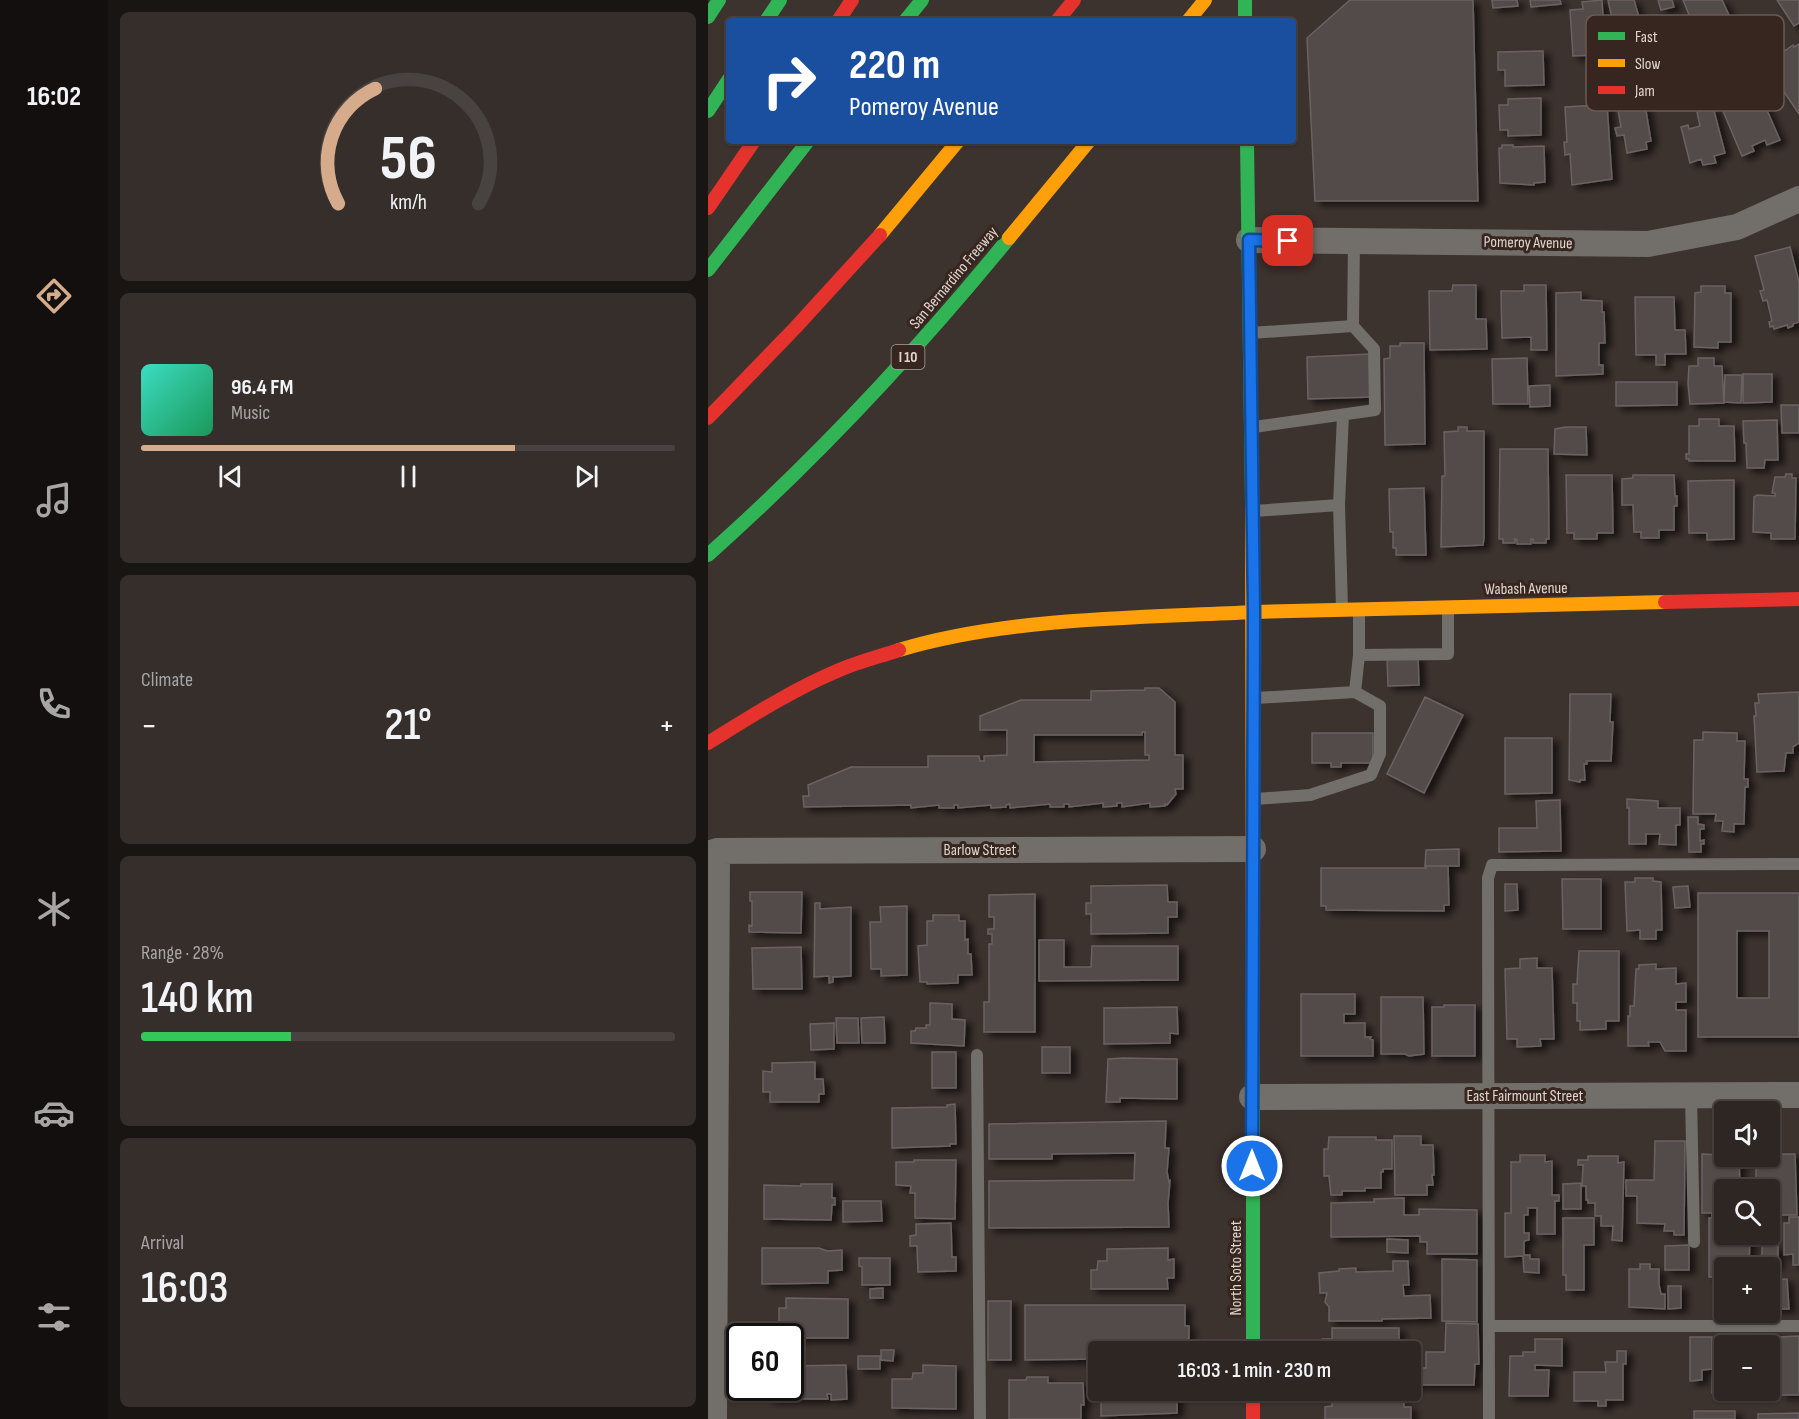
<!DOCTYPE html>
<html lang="en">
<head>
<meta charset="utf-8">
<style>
	body { margin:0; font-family:"Sofia Sans Condensed",sans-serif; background:#352e2a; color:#f1f3f6; height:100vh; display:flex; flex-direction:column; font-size:22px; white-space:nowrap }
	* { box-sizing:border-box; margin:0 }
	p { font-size:20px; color:#a7a5a5 }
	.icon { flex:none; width:33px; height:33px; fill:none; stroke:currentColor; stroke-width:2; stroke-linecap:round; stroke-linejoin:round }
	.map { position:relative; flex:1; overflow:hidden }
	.details { display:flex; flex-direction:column; gap:12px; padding:12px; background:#191513; width:600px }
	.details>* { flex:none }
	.hud { position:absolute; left:18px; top:18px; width:570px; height:126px; border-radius:6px; box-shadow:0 2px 4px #0004,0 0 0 2px #484340; background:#1a4fa0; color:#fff; overflow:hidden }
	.tools { position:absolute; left:1006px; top:1101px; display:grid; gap:12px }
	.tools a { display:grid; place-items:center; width:66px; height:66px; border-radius:6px; background:#2d2622; box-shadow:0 2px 4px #0004,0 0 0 2px #484340; font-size:30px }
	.speed { position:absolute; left:18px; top:1323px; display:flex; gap:12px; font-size:30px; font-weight:700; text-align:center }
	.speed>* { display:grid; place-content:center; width:78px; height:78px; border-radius:50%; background:#2d2622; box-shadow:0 2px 4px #0004,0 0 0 2px #484340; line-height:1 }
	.speed .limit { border:3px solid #111; border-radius:9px; background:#fff; color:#111 }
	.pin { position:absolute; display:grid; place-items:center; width:51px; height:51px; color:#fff; margin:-26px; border-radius:12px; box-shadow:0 3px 9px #0006 }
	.me { position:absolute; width:66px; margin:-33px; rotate:0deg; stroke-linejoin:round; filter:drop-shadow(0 0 4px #0008) }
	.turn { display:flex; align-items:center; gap:21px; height:126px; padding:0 24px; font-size:27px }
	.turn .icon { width:78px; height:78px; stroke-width:2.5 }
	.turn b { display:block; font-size:42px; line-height:51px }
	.big { font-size:45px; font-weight:600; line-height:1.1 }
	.details .tile { flex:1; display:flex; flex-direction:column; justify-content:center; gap:9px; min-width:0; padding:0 21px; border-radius:9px; background:#352e2a }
	.details .dial { align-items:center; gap:0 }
	.dial svg { height:156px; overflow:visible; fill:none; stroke:#484340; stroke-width:7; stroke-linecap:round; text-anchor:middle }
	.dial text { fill:#f1f3f6; stroke:none }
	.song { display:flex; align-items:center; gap:18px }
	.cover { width:72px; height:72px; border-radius:9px; background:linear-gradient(135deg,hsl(170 70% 55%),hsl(150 70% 35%)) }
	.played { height:6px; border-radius:3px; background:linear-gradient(90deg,#d6ab8b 70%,#484340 70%) }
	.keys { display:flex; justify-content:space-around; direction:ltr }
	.heat { display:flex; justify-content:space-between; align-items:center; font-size:33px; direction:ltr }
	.charge { height:9px; border-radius:4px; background:linear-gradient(90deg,#34c759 28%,#484340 0) }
	.trip { position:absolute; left:380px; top:1341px; width:333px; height:60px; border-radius:6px; background:#2d2622; box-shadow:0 2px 4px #0004,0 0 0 2px #484340; font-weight:600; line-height:60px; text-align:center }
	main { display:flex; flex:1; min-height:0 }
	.menu { display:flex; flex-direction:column; width:108px; justify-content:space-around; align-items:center; background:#120f0e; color:#a7a5a5 }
	.menu .icon { width:42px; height:42px }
	.menu .selected { color:#d6ab8b }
	.menu b { font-size:27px; color:#f1f3f6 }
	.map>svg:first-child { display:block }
	.building { fill:#534b49; stroke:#6b6261; stroke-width:1.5; fill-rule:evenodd; filter:url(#shadow) }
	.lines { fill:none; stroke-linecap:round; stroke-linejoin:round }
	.lane { stroke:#726e6a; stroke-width:12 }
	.street { stroke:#726e6a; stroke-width:26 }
	.fast { stroke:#30b455; stroke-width:14 }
	.slow { stroke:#ff9f0a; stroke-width:14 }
	.jam { stroke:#e5322d; stroke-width:14 }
	.route-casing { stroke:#114b97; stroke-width:15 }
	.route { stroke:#1a73e8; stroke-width:10 }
	.labels { text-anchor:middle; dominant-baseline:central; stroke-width:6; stroke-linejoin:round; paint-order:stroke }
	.shield { fill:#37261f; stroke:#aea09b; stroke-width:1.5 }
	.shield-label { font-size:15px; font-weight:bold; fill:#e1d5d0 }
	.street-label { font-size:16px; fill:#e1d5d0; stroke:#37261f }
	.key { fill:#37261f; stroke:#6a5b54; stroke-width:1.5 }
	.key-label { font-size:16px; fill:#e1d5d0 }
</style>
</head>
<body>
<main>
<nav class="menu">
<b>16:02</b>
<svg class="icon selected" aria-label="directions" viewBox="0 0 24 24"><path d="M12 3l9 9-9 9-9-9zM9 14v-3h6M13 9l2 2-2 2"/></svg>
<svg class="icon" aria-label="music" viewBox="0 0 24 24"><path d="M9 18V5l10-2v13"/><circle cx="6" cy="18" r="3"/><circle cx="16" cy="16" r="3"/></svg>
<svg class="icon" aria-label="phone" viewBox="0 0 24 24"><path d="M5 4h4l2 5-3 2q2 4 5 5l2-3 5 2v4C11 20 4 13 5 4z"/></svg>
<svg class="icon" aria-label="climate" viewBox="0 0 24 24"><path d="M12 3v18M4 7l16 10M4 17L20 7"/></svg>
<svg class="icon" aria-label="car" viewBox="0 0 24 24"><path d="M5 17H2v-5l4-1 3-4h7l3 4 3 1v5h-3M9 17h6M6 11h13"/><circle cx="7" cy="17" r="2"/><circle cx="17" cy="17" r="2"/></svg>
<svg class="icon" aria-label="filters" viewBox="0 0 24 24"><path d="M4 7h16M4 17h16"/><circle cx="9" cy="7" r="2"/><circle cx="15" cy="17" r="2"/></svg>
</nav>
<section class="details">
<div class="tile dial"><svg viewBox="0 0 100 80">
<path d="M14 69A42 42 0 1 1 86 69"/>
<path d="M14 69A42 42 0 0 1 33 10" stroke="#d6ab8b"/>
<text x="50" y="56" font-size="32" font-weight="700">56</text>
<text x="50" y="72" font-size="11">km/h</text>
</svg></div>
<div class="tile">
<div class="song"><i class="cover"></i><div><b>96.4 FM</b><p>Music</p></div></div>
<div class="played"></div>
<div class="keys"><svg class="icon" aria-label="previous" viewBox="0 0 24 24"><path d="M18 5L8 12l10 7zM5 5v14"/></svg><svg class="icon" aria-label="pause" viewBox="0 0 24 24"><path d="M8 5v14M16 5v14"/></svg><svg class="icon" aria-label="next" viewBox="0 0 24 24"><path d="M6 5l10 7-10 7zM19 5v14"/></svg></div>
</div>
<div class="tile"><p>Climate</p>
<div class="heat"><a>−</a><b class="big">21°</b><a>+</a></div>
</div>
<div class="tile"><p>Range · 28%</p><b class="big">140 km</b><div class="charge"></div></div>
<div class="tile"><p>Arrival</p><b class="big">16:03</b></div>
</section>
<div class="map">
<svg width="1091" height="1419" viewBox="0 0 1091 1419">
	<defs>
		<filter id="shadow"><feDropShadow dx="6" dy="4" stdDeviation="3" flood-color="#0009"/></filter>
	</defs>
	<rect width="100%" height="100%" fill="#3c322e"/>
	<path class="building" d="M642,0h123l5,201h-163l-8,-163z
		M784,0h25l1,6 -25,2z
		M822,0h30l1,4 -30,3z
		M894,0l1,17h-4l3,31 -9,1 1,6 -21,1 -3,-46 13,-1 -1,-7z
		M900,0h26l5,17 -26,6z
		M950,0h14l2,7 -13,3z
		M975,0h39l15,32 -16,7 11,24 -7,3 2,5 -15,7 -13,-30 3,-2z
		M1069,0h22v23l-5,3z
		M932,36l4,39 -10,1v11l4,17 7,1 6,36 -5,1 1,7 -20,4 -3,-18 -7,1 -2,-8 6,-1 -3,-17h2l-5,-20 -4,-50z
		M1091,44v70l-23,-34 -6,-19 23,-16 1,2z
		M835,51l1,34 -39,1v-16h-7v-18z
		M1041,69l31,71 -13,5 -2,-5 -13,6 2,5 -12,5 -30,-71z
		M833,98v37l-33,1v-6h-8l-1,-25h9v-6z
		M890,102h7l2,2 5,75 -40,6 -2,-31 -5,1 -1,-13h3l-2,-35 33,-2z
		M1005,107l12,46 -11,3 2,7 -13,2 -2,-6 -11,4 -9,-36 7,-2 1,4 11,-3 -3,-14z
		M794,145h11v2l31,-1 1,36 -11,1v2l-34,-2 -1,-35h3z
		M1082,247l9,35v40l-6,2v2l-5,2 -1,-3 -13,4 -1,-3 -3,1 -1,-5 3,-1 -5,-21 -4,1 -3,-10 4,-1 -9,-34z
		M745,285h23v34h10l1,30 -57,1 -1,-59h23z
		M816,285h22l1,65h-16v-13l-29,1 -1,-47h23z
		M993,286h24v7h6v49h-13v6l-24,-1 1,-54 6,-1z
		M873,292v8l21,1v11h2l1,31h-6v22h4v9l-47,2v-83z
		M927,297h39l1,33h10l1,24h-21v11h-9v-10h-20z
		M692,343h24l1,101 -40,1 -1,-86 6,-1v-12h10z
		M663,354l1,43 -64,2 -1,-42z
		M819,358l1,46h-35l-1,-45z
		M990,358h16v8h8l2,37 -34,1 -2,-21 1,-17h9z
		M1035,374h29v28l-29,1z
		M1017,375h17l-1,28 -17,-1z
		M908,382h61v23l-61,1z
		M842,385v21l-20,1 -1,-21z
		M1073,405h18v28h-17z
		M991,419h20v7h15l1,35h-46v-2h-3v-5h3v-28h10z
		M1069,420l1,40h-13l-1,8h-17l-1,-25h-2l-1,-22z
		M750,427h9v4h17v107l-1,7 -42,2 1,-71h3l-1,-44 14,-1z
		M858,427h20l1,28 -33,-1 1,-25z
		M792,449h48l1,90h-3v4h-13v-4h-2v5h-14v-4l-2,-1v4h-12v-4h-4z
		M1078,474h6v4h4l-1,61h-24v-6l-18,-1 1,-35 3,-2 18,1v-3h-3l3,-16h10z
		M858,475h46l1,58h-16v6h-23v-6h-7z
		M925,475h41l1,21h2v10h-3v24h-15v8h-18v-6h-7l-1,-27h-11v-26l11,-1z
		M1026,480v59l-27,1v-7h-18l-1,-52z
		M716,488l2,67h-30v-7h-3v-16h-3l-1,-43z
		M710,656l1,29 -31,1 -1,-29z
		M437,688h14l16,14v53h8v34h-8l1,5 -9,11 -2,-1v2l-15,1v-4l-28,4v-4h-5v3l-14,1v-4l-34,4v-3h-5v3h-14v-3l-40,4v-4l-4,1v2l-15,1v-3l-33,3v-3h-4v3h-15v-3l-28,3v-3l-107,2 -1,-11h6l-1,-11 43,-18h77v-11h51l1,5h4v-5l23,-1v-25h-27v-14l41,-16h70v-9l54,-1zM434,732h3v23h4v5l-115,2v-27h108z
		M1091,692v51l-6,4v6h-7l-2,18 -27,1 -3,-56h2l-1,-13h4l-1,-9z
		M862,694h41l-1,28h3l-2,39h-24v3h-3l1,16h-5v2l-11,-2z
		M717,697l38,18 -39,78 -37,-19z
		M995,732l34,1v8h8l-1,38h4v8h-3l-1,37h-10v8l-12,-1 1,-10h-8l1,-7h-23l1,-74h9z
		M604,733h61v30h-32v4h-10v-4h-19z
		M797,738h47v55l-47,1z
		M919,799l31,2v7h22v17h-4v20l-17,-1 1,-10h-14v10h-17v-36h-2z
		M852,800l1,51 -62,1v-24h38l-1,-27z
		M980,817h10v7l6,1v4h-4v12l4,-1v4h-3v8h-12z
		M751,849v17h-34l1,-16z
		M717,866h23l1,39h-5v6l-118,-1v-4h-5v-38h105z
		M927,878h18v3l8,1 1,48h-6v9h-16v-9l-13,1 -2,-49h10z
		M854,879h39v50h-38z
		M797,884h12l1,26 -13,1z
		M459,885l1,17h9v15h-9v16l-77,1v-20h-5v-11h5v-17z
		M980,886l2,21 -15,1 -2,-21z
		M42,892h52l-1,41 -52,-1v-7l3,1v-25h-2z
		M990,893h101v144h-101zM1029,931h32v67h-32z
		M327,894v138h-51v-30h5v-58h3v-10h-4v-5h6v-12h-5v-22z
		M107,903h5v6l31,-2v69l-18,1v5l-4,1v-7l-15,1z
		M199,906v69l-26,1v-7h-10l-1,-47h11l-1,-15z
		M225,915h26v6h6v19l3,-1v15h3l1,21h-14v8l-31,1v-2h-7l-2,-36 9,-1v-24h6z
		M331,940h25v27h27l1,-21h86v34l-139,1z
		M93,947l1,42h-49l-1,-41z
		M871,951h40v70h-13v8l-26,1v-9h-3v-18h-4v-19h4z
		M829,958v10h15l2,71h-14l1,7 -24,1v-8h-10l-2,-70 15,-1v-9z
		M948,964v5l20,-1v16l10,-1v19h-10v8h10v41h-21l-5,-9h-12l1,4h-21v-30h2v-10h4l2,-37h3v-4z
		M593,994h54v20h-11v9h21v14h6l-1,2 3,1v16h-72z
		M673,997h42l1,57 -15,2 -4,-2h-24z
		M222,1003l22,1v15l13,1 -1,26 -53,-3v-12h4l1,-3h10v-3h4z
		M736,1005h31v51h-43v-49h12z
		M469,1007l1,27 -8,-1v10l-66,1v-36z
		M176,1017l1,26h-23l-1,-25z
		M128,1018h22l1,25h-22z
		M126,1023v26l-23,1 -1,-26z
		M334,1047h28v26h-28z
		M224,1052h24v36h-24z
		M415,1058l54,1v40l-57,-1v4h-14l2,-43z
		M107,1062v17h8l1,15h-5v8h-49v-10h-7v-21l9,1v-9z
		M247,1104l1,40h-6v2l-58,2v-40l55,-1v-2z
		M458,1121l-1,27h4l-2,24 2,10 1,-1 -2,22 1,24 -180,1v-47l145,-1 1,-27 -83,1v5h-63v-35z
		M686,1136h27v9h12l1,30h-2l1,10h-6v10h-32z
		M621,1137h47v3h16v29h-9v3h-2v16h-16v3h-23v4h-11l-2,-19h-5v-27h4z
		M947,1141h30l-1,94h-10v-4h-10l1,-7 -28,-1v-27h-11v-16h28z
		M994,1154l37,2 1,34h-15v26h-13v-3h-10z
		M1062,1154h25l2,61h-16v-11h-4v5h-7v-19h-14v-34h14z
		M812,1155h25v7l7,-1v34h7v6h-4v33h-18v-26h-9v7h-4v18h5v7l-5,1v14h6v4h9v14l-15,-1 -1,-16 -18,1v-44h6v-51h9z
		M880,1156h30v7l6,-1 -2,79 -10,-1 1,-14h-12v-10h-6v-13h-7v-3h-2v-14h-4l1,-21h-5v-5h10z
		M206,1160h42l-1,59 -40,-1v-25h-5l1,-7 -15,-1v-23h18z
		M873,1183v26h-18v-25z
		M93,1184h31v14h3v7h-3l-1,15 -67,-1v-34l37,1z
		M696,1198v17h15v-6l58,1v44h-50v-12h-7v-6l-89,1v-34l43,-1v-3z
		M135,1201h38l1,20 -39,1z
		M1081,1217h10v48h-6v-11l-9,1v-32h5z
		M855,1218h31v27h-10v45h-18v-15h-3z
		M1001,1218h16v16h25l-1,34h-24v9h-16z
		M243,1223l1,34h4v14l-38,1 -1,-26h-7v-10l6,-1v-11z
		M679,1239l21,1v13l-21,-1z
		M981,1245v25h-24v-24z
		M1054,1246h16v19h-16z
		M54,1248h57l8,3 15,-1v20l-14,1v12l-66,1z
		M460,1248v12l6,-1v19h-7l1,11h-77v-19h6l1,-9h9v-12z
		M151,1258h31v27h-28v-18l-3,-1z
		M734,1259l35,1v62l-35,-1z
		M685,1261h15l1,24h-6l1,11 26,-1 1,23 -49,1v2h-53v-14l-4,-5 2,-9h-7l-1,-20 20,-2v-2l17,-1v4l37,-1z
		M932,1264h10v5h9v16l2,9h4v15l-36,-2v-38h11z
		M1079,1279l2,30h-19v-29z
		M960,1286h13v22l-13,1z
		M175,1288v10h-13v-9z
		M78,1298l62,1v39h-58v-2h-4v-8h-7v-20h7z
		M280,1301h23v59h-23z
		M317,1305h160v21h4v13l-4,1v12h-87v7l-73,1z
		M738,1323l32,1 1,40h-4l-1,21h-64v-17h16v-16h19z
		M624,1328h67v24h-77v-13h10z
		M1045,1335h22l1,26h-6v-15h-17z
		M1091,1336v59h-18l-1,-58z
		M982,1337h22v32l-10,1v10l-12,1z
		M1013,1337h20v7l9,1 -25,1v44h28v3h-41l1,-48h8z
		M827,1339h27v27l-27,-1v5h14l-1,26h-39l1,-40h13v-4h12z
		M173,1350h13l-1,11 -12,-1z
		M909,1351h9v13h-3v36h-17v6h-8v-5h-24v-29h32l-1,-10h12z
		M150,1356h22v13h-22z
		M138,1365l1,34 -16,1v-6h-4l1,5h-60v-11h22v-22z
		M215,1365l33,1v43l-64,-1v-29h20l1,-6h10z
		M319,1377h21v6h35l1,22h-3v14h-72v-39h17z
		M393,1390h76v23l-76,3z
		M624,1392h46v3h8v7h18v5h7v12h-86v-12l7,-1z
		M986,1411h41v8h-41z
		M1091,1413v6h-41v-5z"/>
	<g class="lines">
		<path class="lane" d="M542,333l103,-7 1,-85
			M546,427l121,-17 -1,-61 -21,-23
			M546,511l85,-6
			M634,608l-3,-103 4,-90
			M651,611v44l89,-1v-45
			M548,698l99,-6 4,-37
			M548,799l54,-4 61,-20 9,-21v-48l-25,-14
			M269,1055l3,364
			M983,1096l3,146
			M781,1326h310
			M781,1419l-1,-541 4,-13 307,-1"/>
		<path class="street" d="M541,240l399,4 89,-17 62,-28
			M0,854l9,-3 536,-2
			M544,1097l547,-2
			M6,1419l3,-568"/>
		<path class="fast" d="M537,0v21
			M0,17l11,-17
			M58,21l14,-21
			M197,21l17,-21
			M0,111l21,-32
			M539,141l5,362
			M0,270l100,-129
			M0,555c111,-99 207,-202 301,-317
			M545,1352v-338"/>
		<path class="slow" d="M480,21l17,-21
			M172,235l78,-94
			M301,238l80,-97
			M544,503l1,511
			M546,612l411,-10
			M191,650c110,-33 240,-32 355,-38"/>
		<path class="jam" d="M130,21l14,-21
			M349,21l17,-21
			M0,208l46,-67
			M0,418l88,-91 84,-92
			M957,602l134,-3
			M0,743c42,-26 84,-53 129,-72 20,-9 41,-14 62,-21
			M545,1390v29"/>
	</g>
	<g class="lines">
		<defs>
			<path id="route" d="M544,1166l2,-554 -5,-372 39,1"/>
		</defs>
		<use href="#route" class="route-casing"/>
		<use href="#route" class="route"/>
	</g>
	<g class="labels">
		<rect class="shield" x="183.5" y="345" width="33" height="24" rx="4.5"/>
		<g class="shield-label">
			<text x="200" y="357">I 10</text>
		</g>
		<g class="street-label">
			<text transform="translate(820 243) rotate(1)">Pomeroy Avenue</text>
			<text transform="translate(246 278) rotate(-50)">San Bernardino Freeway</text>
			<text transform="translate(818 589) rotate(-1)">Wabash Avenue</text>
			<text x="272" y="850">Barlow Street</text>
			<text x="817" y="1096">East Fairmount Street</text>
			<text transform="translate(528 1268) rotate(-90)">North Soto Street</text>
		</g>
	</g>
	<rect x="878" y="15" width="198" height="96" rx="9" class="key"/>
	<rect x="890" y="32" width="27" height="8" fill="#30b455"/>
	<rect x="890" y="59" width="27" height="8" fill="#ff9f0a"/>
	<rect x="890" y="86" width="27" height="8" fill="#e5322d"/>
	<g class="key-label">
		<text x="927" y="42">Fast</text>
		<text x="927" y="69">Slow</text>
		<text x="927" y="96">Jam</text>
	</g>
</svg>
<div class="tools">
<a><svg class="icon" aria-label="sound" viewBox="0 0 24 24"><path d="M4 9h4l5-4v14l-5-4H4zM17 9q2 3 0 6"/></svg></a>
<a><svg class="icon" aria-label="search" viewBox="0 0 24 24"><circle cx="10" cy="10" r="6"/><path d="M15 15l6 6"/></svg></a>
<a>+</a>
<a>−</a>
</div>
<div class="speed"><div class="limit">60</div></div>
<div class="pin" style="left:580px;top:241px;background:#d93025"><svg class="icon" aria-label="arrive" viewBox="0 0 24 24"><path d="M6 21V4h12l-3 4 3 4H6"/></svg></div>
<svg class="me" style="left:544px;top:1166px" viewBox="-20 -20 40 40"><circle r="17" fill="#1a73e8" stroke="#fff" stroke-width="3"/><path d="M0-11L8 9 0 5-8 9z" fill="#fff"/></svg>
<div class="trip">16:03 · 1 min · 230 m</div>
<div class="hud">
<div class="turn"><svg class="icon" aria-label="right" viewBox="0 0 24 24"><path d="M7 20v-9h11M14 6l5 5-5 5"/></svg><div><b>220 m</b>Pomeroy Avenue</div></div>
</div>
</div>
</main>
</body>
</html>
